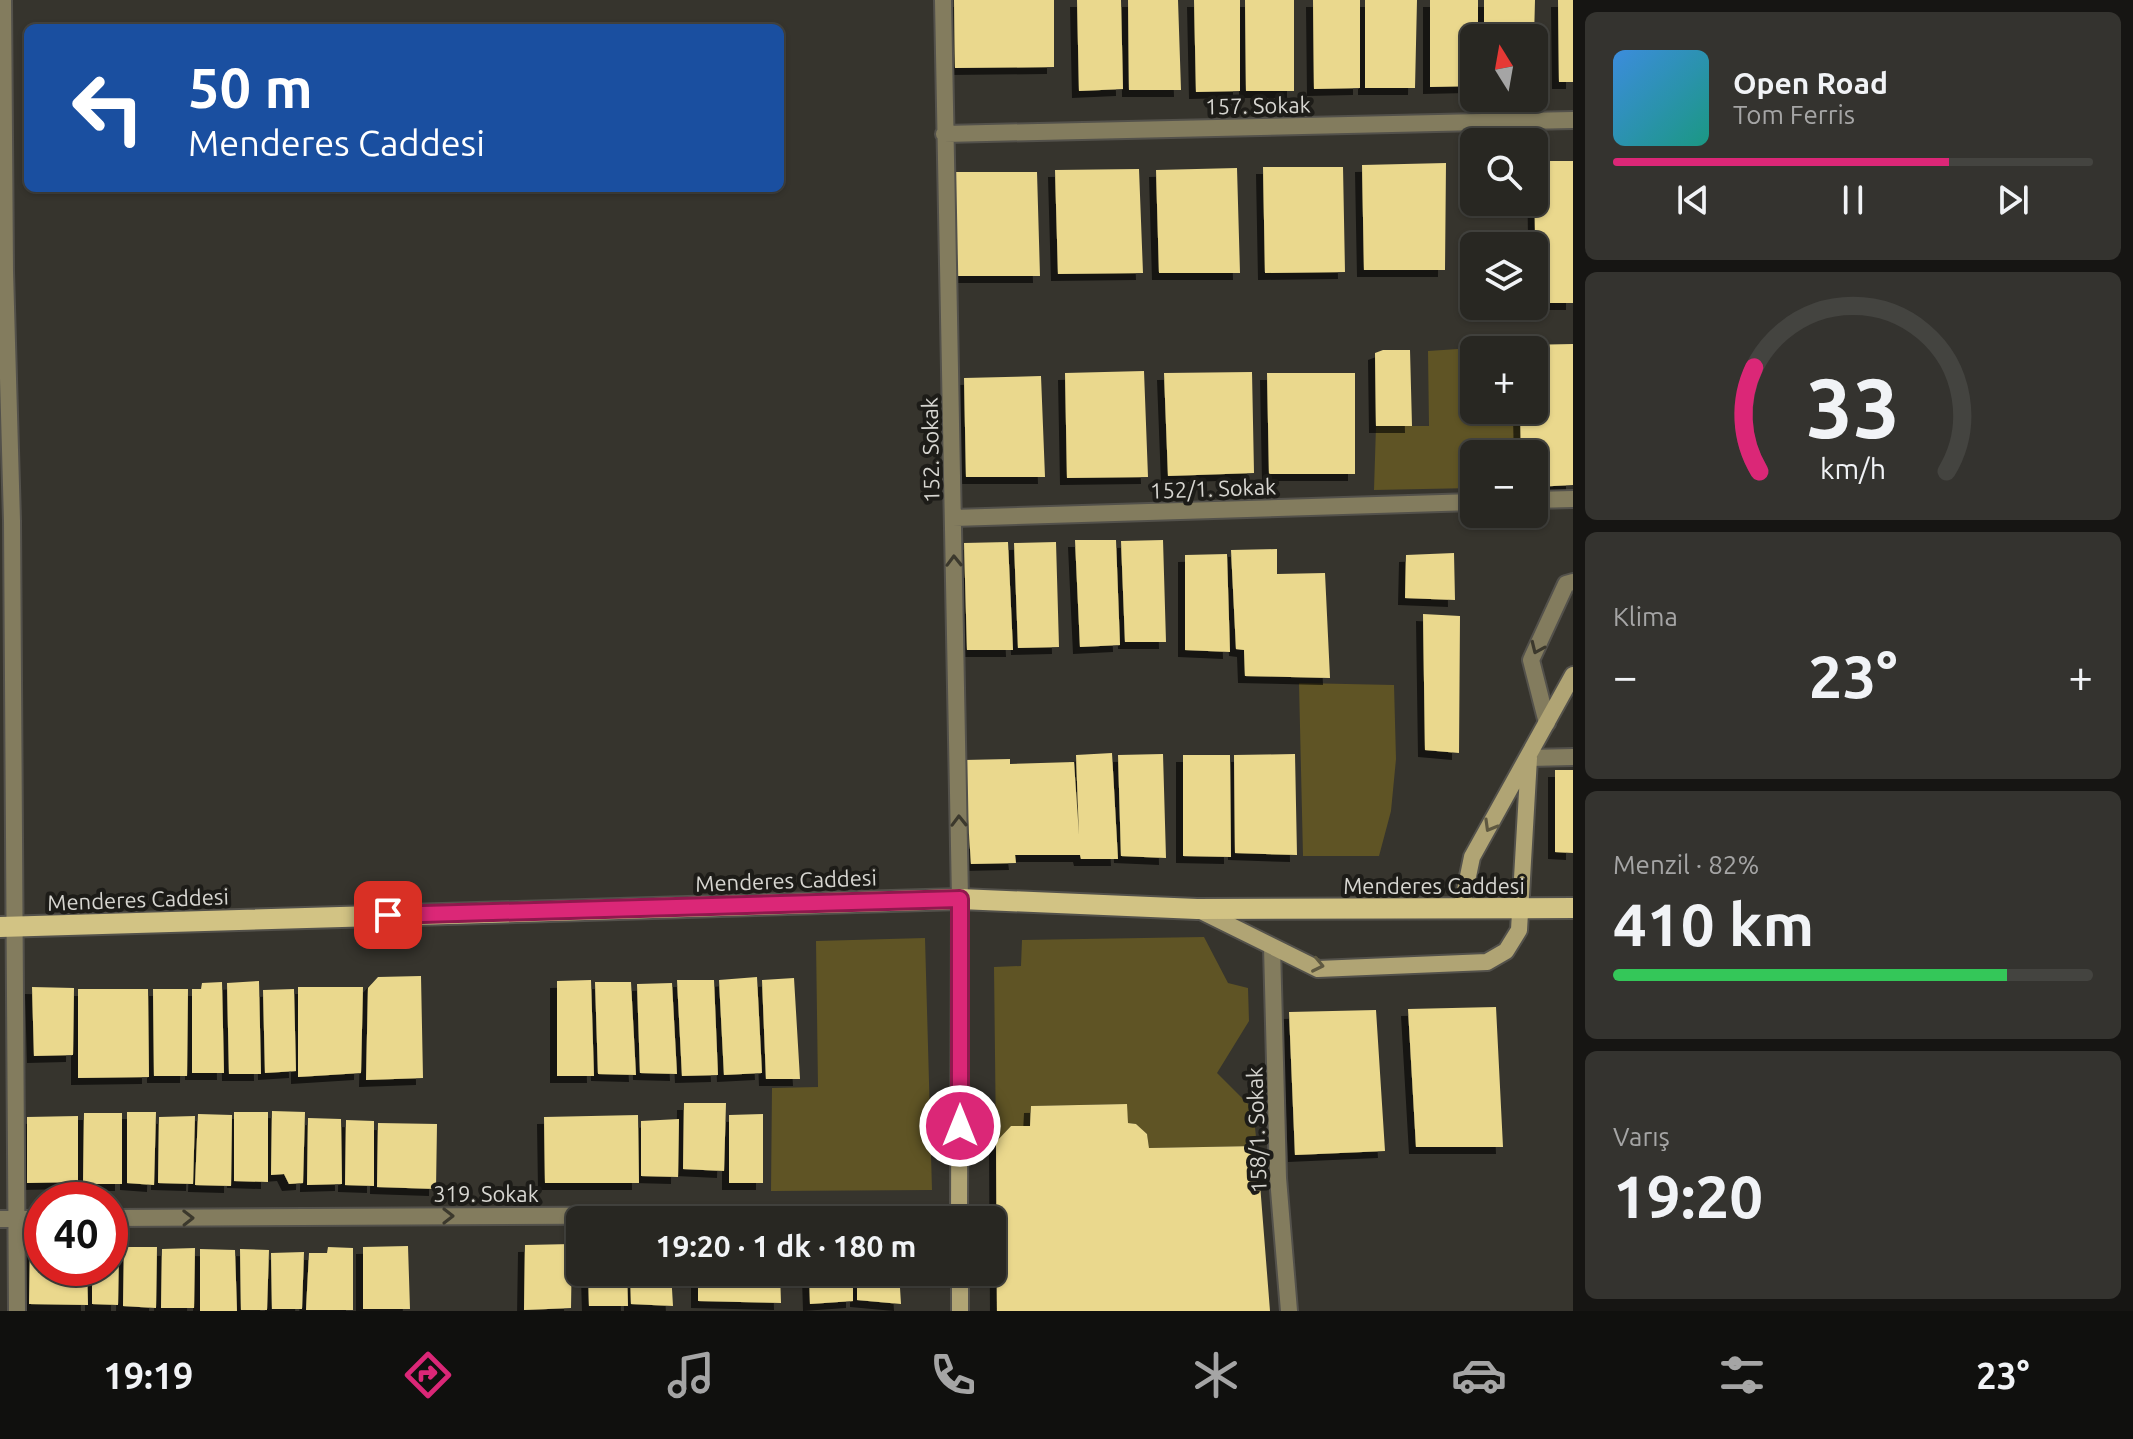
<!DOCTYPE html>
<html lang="tr">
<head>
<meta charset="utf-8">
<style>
	body { margin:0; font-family:Ubuntu,sans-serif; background:#34332f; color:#f1f3f6; height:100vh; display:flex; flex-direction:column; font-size:30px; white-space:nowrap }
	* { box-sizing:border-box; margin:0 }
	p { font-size:26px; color:#a5a5a5 }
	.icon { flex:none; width:44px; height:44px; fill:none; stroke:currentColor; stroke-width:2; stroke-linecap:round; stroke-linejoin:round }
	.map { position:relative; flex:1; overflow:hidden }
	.side { display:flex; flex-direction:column; gap:12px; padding:12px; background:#161513; width:560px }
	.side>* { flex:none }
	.guide { position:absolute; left:24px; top:24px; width:760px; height:168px; border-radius:12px; box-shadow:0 2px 6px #0004,0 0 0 2px #444440; background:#1a4fa0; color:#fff; overflow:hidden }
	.needle { width:52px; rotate:349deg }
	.controls { position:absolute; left:1460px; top:24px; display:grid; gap:16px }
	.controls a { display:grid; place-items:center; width:88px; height:88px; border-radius:12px; background:#282722; box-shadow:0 2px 6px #0004,0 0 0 2px #444440; font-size:40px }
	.speed { position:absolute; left:24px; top:1182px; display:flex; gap:16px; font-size:40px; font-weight:700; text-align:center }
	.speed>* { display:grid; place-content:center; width:104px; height:104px; border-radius:50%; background:#282722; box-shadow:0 2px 6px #0004,0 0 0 2px #444440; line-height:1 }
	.speed .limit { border:12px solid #d22; background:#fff; color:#111 }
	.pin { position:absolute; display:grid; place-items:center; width:68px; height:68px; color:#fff; margin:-34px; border-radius:16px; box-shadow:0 4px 12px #0006 }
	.me { position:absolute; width:88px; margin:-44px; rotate:0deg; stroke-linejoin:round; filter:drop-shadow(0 0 6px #0008) }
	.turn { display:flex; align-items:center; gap:28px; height:168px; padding:0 32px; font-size:36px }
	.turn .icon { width:104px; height:104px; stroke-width:2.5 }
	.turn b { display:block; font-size:56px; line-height:68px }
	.big { font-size:60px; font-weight:700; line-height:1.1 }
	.side .card { flex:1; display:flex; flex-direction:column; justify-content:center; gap:12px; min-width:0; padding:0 28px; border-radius:12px; background:#34332f }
	.side .dial { align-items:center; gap:0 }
	.dial svg { height:208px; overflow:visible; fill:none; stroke:#444440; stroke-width:7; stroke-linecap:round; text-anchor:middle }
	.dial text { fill:#f1f3f6; stroke:none }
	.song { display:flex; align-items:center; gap:24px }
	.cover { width:96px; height:96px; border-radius:12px; background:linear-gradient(135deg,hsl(210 70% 55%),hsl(170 70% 35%)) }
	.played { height:8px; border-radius:4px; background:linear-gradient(90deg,#db2777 70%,#444440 70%) }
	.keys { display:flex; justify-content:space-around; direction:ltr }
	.heat { display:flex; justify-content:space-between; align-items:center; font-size:44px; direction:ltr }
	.charge { height:12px; border-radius:6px; background:linear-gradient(90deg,#34c759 82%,#444440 0) }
	.trip { position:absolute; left:566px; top:1206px; width:440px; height:80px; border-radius:12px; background:#282722; box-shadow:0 2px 6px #0004,0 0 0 2px #444440; font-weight:700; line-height:80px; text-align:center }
	.tab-bar { display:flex; height:128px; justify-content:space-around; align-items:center; background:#10100e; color:#a5a5a5 }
	.tab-bar .icon { width:56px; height:56px }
	.tab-bar .selected { color:#db2777 }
	.tab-bar b { font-size:36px; color:#f1f3f6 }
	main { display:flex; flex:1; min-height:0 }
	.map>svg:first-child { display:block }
	.green { fill:#5f5425 }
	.building { fill:#ead88d; filter:url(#shadow) }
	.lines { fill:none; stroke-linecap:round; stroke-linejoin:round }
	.lane-casing { stroke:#53514b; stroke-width:20 }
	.street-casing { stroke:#53514b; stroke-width:20 }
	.secondary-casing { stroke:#53514b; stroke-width:20 }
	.primary-casing { stroke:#53514b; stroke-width:24 }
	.lane { stroke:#837c5e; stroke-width:16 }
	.street { stroke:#837c5e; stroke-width:16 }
	.secondary { stroke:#b0a474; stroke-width:16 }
	.primary { stroke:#d2c384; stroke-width:20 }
	.oneway { stroke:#3c392d }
	.oneway2 { stroke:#5f5941 }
	.route-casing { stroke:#8e194d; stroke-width:20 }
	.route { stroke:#db2777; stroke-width:14 }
	.labels { text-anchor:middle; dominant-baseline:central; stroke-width:8; stroke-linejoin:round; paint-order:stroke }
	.street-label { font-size:22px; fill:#d7d6d1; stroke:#1d1c18 }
</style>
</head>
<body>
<main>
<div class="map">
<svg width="1573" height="1311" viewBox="0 0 1573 1311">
	<defs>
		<filter id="shadow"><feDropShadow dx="-7" dy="7" stdDeviation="0" flood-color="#0009"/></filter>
	</defs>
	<rect width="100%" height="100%" fill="#36342d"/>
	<path class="green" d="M1518,345v5h-44v60h46l1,44h-47v34l-100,2 2,-64h53l-1,-75z
		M1299,683l95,2 2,74 -5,52 -12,45h-76z
		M1204,937l24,46 20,5 1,33 -32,52 36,36 4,37 -108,2 -2,-14 -11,-10 -8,-1 -2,-19 -95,2 -1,20h-19l-15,16 -2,-175 27,-1 1,-26z
		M925,938l7,252 -161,1 1,-103 46,-1 -2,-146z"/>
	<path class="building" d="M954,0h100v67l-99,1z
		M1077,0h44l2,89 -44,2z
		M1128,0h50l3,90h-52z
		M1194,0h46v91l-44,1z
		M1245,0h49v91h-48z
		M1313,0h47v88l-46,1z
		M1365,0h52l-2,88h-50z
		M1430,0h48v38h-4v48l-44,1z
		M1484,0h51l-1,38h-50z
		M1558,0h15v82h-14z
		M1534,161h39v142h-37z
		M1446,163l-1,107h-81l-2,-105z
		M1263,167h80l2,105 -80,1z
		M1237,168l3,105h-81l-3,-103z
		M1139,169l4,104 -85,1 -3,-104z
		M954,172h83l3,104h-84z
		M1573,344v141l-39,2v-33h-13l-1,-44h14v-60h-16v-5z
		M1383,350h27l2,76h-36l-1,-73z
		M1144,371l4,106 -81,1 -2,-105z
		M1252,372l2,101 -86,3 -4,-103z
		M1267,373h88v101h-86z
		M1041,376l4,101h-79l-2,-99z
		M1075,540h41l4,105 -40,2z
		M1163,540l3,102h-41l-4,-101z
		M1008,542l5,108h-46l-3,-107z
		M1056,542l3,105 -41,1 -4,-105z
		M1277,549v25l48,-1 5,105 -85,-2 -1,-26 -8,-1 -5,-99z
		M1454,553l1,47 -50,-2 1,-43z
		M1227,554l3,98 -45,-2v-95z
		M1423,614l37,2 -1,137 -34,-3z
		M1112,753l6,106h-37l-1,-4h-65l1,8 -45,1 -7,-104 46,-1v5l64,-2 5,73 -3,-80z
		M1163,754l3,104 -45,-2 -3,-101z
		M1295,754l2,101 -62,-2 -1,-98z
		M1183,755h47l1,102 -48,-1z
		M1555,770h18v83l-18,-1z
		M421,976l2,102 -57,2 2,-92 10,-11z
		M757,977l5,96 -38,2 -5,-95z
		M794,978l6,101h-34l-4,-99z
		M591,980l3,96h-37v-95z
		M677,980h37l4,95 -36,1z
		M259,981l2,93h-32l-2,-91z
		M222,982l2,91h-32v-84h9l1,-6z
		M595,982h36l5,93 -38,-1z
		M672,983l5,91 -37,-1 -3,-89z
		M32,987l42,1 -1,67 -39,1z
		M298,987h65l-2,86 -63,4z
		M78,989h70l1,88 -71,1z
		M153,989h35l-1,87h-33z
		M294,989l2,82 -31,2 -2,-83z
		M1496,1007l7,140h-87l-8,-138z
		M1376,1010l9,141 -90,4 -6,-143z
		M684,1103h42l-2,68 -41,-2z
		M1127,1104l1,19 8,1 11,10 2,14 108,-2 13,165h-273l-1,-169 15,-16h19l1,-20z
		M272,1111l33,1 -2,71 -14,1 -5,-10 -13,1z
		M127,1112h29l-2,73 -27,-2z
		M234,1112h34v70l-34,-1z
		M84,1113h38v71h-39z
		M198,1114l34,1 -1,71 -36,-1z
		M763,1114v69h-34v-68z
		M638,1115l1,68h-94l-1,-66z
		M78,1116v66l-51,1v-66z
		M195,1116l-2,68 -35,-1 1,-66z
		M308,1118l33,1 1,65 -35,1z
		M679,1119l-1,58 -37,-1v-55z
		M346,1120l28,1v65l-29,-1z
		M378,1123l59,1 -1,65 -59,-2z
		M572,1244l-1,64 -47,2 1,-65z
		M408,1246l2,63h-47v-62z
		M124,1247h33l-1,61 -33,-2z
		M328,1247l25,1v62h-47l3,-57h18z
		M195,1248l-1,60h-33l1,-59z
		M30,1249h12v19h45l1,37 -59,-1z
		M119,1249l-1,56 -26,-1v-36h18v-17z
		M200,1249l35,1 2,61h-37z
		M240,1249l29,1 -2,60h-26z
		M304,1252l-2,57h-30l-1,-56z
		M588,1272h39l1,34h-39z
		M630,1272h41l2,34 -42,-2z
		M698,1272h82l1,31 -83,-2z
		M809,1272h44v29l-43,3z
		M857,1272h42l2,32 -44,-4z"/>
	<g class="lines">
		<defs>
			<path id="lane" d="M1547,723l-16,-63 35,-76 7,-2"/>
			<path id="street" d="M3,0l2,271 7,250 5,790
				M943,0l17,899
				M944,134l629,-14
				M1534,500l39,-1
				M953,518l521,-16
				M1529,758l44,-1
				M1272,947l6,231 11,133
				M110,1218l849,-4
				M0,1219h42"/>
			<path id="secondary" d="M1197,909l121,60 169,-7 19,-11 13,-21 10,-172
				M1461,910l11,-53 101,-182
				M959,1220l1,-321
				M960,1272v39"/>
			<path id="primary" d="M0,927l960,-28 237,10 376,-1"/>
		</defs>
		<use href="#lane" class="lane-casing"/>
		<use href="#street" class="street-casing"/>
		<use href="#secondary" class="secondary-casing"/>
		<use href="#primary" class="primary-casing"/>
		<use href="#lane" class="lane"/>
		<use href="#street" class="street"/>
		<use href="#secondary" class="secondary"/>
		<use href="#primary" class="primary"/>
	</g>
	<defs><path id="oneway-chevron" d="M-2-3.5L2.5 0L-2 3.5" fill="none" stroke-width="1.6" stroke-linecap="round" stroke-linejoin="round" transform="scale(2)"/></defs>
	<g class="oneway">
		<use href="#oneway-chevron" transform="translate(954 561) rotate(-91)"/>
		<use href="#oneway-chevron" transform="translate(1537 648) rotate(114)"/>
		<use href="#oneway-chevron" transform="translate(959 821) rotate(-91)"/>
		<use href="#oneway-chevron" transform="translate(448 1216)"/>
		<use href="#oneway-chevron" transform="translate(188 1218) rotate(-1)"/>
	</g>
	<g class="oneway2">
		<use href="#oneway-chevron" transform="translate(1490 826) rotate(120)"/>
		<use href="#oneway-chevron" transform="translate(1318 965) rotate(12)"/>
	</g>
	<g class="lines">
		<defs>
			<path id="route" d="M388,915l572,-16v227"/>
		</defs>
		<use href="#route" class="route-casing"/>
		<use href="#route" class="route"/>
	</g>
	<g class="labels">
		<g class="street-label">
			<text transform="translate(1258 105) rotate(-1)">157. Sokak</text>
			<text transform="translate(930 450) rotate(-91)">152. Sokak</text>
			<text transform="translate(1213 488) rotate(-2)">152/1. Sokak</text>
			<text transform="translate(786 880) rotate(-2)">Menderes Caddesi</text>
			<text x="1434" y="885">Menderes Caddesi</text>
			<text transform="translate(138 899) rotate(-2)">Menderes Caddesi</text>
			<text transform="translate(1256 1130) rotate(-92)">158/1. Sokak</text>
			<text x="486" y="1193">319. Sokak</text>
		</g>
	</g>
</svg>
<div class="controls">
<a><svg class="needle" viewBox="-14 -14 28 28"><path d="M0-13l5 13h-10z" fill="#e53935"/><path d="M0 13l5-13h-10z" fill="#a5a5a5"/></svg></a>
<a><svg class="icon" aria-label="search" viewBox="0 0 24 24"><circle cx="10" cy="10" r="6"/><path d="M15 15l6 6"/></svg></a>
<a><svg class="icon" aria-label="layers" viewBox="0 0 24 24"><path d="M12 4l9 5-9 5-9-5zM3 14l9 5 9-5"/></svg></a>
<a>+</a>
<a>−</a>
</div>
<div class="speed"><div class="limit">40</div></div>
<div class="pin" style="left:388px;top:915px;background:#d93025"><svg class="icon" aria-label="arrive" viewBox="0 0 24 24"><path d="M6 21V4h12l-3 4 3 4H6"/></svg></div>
<svg class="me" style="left:960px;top:1126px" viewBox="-20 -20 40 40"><circle r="17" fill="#db2777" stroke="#fff" stroke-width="3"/><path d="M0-11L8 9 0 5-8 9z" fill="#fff"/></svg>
<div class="trip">19:20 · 1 dk · 180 m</div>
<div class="guide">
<div class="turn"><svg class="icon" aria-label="left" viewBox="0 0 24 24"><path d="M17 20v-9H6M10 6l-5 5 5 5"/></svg><div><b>50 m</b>Menderes Caddesi</div></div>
</div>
</div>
<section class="side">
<div class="card">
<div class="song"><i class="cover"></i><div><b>Open Road</b><p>Tom Ferris</p></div></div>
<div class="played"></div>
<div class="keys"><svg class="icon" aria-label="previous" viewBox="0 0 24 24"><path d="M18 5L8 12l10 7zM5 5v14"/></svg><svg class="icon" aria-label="pause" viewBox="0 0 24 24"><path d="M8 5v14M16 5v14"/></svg><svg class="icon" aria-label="next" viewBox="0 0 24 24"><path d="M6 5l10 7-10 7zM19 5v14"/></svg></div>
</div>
<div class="card dial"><svg viewBox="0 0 100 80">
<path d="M14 69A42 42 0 1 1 86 69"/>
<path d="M14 69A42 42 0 0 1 12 29" stroke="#db2777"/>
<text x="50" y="56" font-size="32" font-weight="700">33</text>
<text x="50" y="72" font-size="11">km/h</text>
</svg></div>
<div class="card"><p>Klima</p>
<div class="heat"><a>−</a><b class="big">23°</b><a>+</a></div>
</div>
<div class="card"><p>Menzil · 82%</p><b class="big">410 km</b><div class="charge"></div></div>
<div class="card"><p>Varış</p><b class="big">19:20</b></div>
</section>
</main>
<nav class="tab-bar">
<b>19:19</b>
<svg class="icon selected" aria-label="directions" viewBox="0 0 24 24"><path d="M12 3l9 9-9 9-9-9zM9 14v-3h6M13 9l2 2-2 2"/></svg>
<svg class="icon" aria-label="music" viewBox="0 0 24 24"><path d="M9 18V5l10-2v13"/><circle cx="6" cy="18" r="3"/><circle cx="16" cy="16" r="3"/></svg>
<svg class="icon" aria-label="phone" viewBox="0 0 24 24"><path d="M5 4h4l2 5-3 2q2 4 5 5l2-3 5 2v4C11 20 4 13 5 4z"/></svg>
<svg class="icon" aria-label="climate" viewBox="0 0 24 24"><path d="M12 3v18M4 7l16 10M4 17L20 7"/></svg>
<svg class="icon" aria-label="car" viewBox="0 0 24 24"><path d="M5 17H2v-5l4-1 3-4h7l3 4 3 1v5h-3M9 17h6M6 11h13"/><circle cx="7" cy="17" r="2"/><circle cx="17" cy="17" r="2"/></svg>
<svg class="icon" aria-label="filters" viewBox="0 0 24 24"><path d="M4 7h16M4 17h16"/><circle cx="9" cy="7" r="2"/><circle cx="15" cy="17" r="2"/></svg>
<b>23°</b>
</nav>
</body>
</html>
